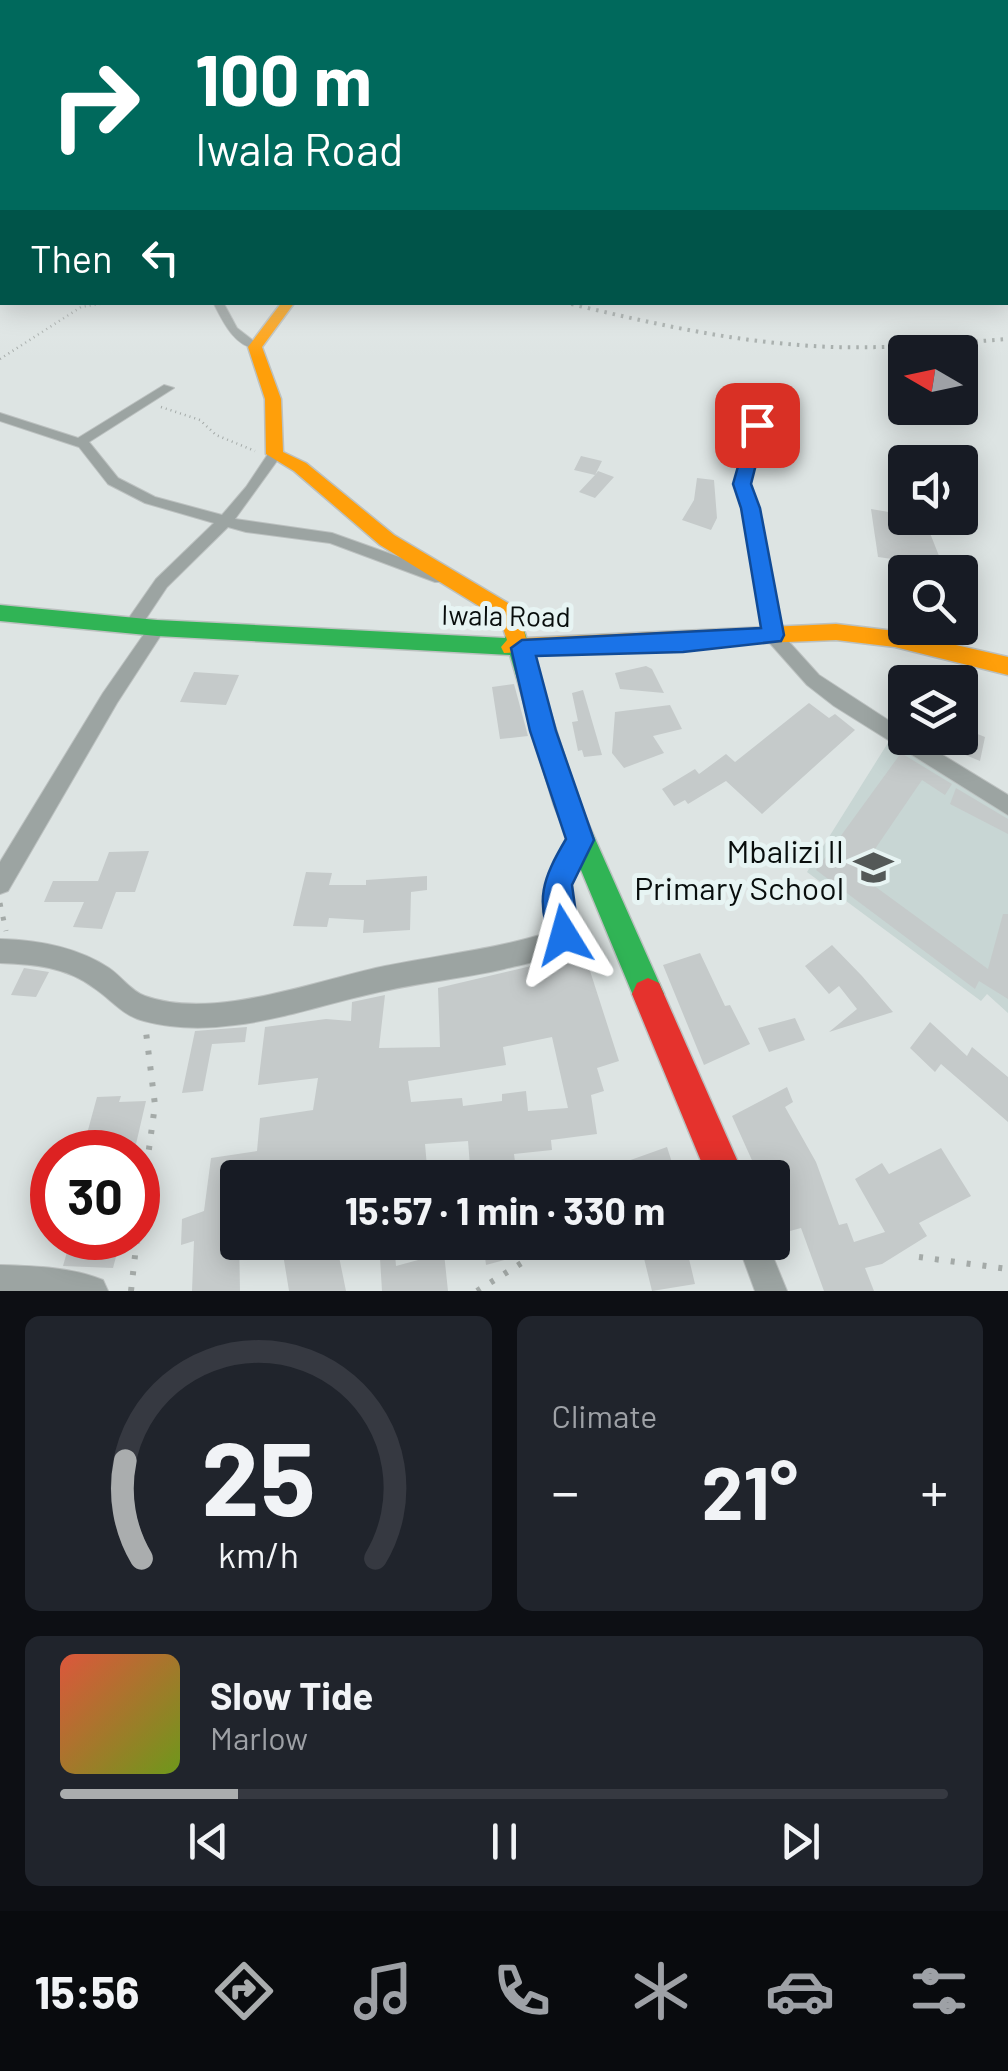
<!DOCTYPE html>
<html lang="en">
<head>
<meta charset="utf-8">
<style>
	body { margin:0; font-family:Barlow,sans-serif; background:#20242c; color:#f1f3f6; height:100vh; display:flex; flex-direction:column; font-size:38px; white-space:nowrap }
	* { box-sizing:border-box; margin:0 }
	p { font-size:32px; color:#9ea1a6 }
	.icon { flex:none; width:55px; height:55px; fill:none; stroke:currentColor; stroke-width:2; stroke-linecap:round; stroke-linejoin:round }
	.map { position:relative; height:1291px; overflow:hidden }
	.drawer { display:flex; flex-direction:column; gap:25px; padding:25px; background:#0d0f14; flex:1 }
	.drawer>* { flex:none }
	.banner { position:absolute; left:0px; top:0px; width:1010px; height:305px; box-shadow:0 5px 25px #0003; background:#00695c; color:#fff; overflow:hidden }
	.needle { width:65px; rotate:279deg }
	.fabs { position:absolute; left:888px; top:335px; display:grid; gap:20px }
	.fabs a { display:grid; place-items:center; width:90px; height:90px; border-radius:10px; background:#171b24; box-shadow:0 5px 25px #0003; font-size:50px }
	.speed { position:absolute; left:30px; top:1130px; display:flex; gap:20px; font-size:50px; font-weight:700; text-align:center }
	.speed>* { display:grid; place-content:center; width:130px; height:130px; border-radius:50%; background:#171b24; box-shadow:0 5px 25px #0003; line-height:1 }
	.speed .limit { border:15px solid #d22; background:#fff; color:#111 }
	.pin { position:absolute; display:grid; place-items:center; width:85px; height:85px; color:#fff; margin:-42px; border-radius:20px; box-shadow:0 5px 15px #0006 }
	.me { position:absolute; width:110px; margin:-55px; rotate:352deg; stroke-linejoin:round; filter:drop-shadow(0 0 8px #0008) }
	.turn { display:flex; align-items:center; gap:35px; height:210px; padding:0 30px; font-size:45px }
	.turn .icon { width:130px; height:130px; stroke-width:2.5 }
	.turn b { display:block; font-size:70px; line-height:85px }
	.then { display:flex; align-items:center; height:95px; padding:0 30px; background:#0003; gap:20px; font-size:38px }
	.big { font-size:75px; font-weight:700; line-height:1.1 }
	.drawer .tile { flex:1; display:flex; flex-direction:column; justify-content:center; gap:15px; min-width:0; padding:0 35px; border-radius:15px; background:#20242c }
	.drawer .dial { align-items:center; gap:0 }
	.dial svg { height:260px; overflow:visible; fill:none; stroke:#363941; stroke-width:7; stroke-linecap:round; text-anchor:middle }
	.dial text { fill:#f1f3f6; stroke:none }
	.song { display:flex; align-items:center; gap:30px }
	.cover { width:120px; height:120px; border-radius:15px; background:linear-gradient(135deg,hsl(10 70% 55%),hsl(80 70% 35%)) }
	.played { height:10px; border-radius:5px; background:linear-gradient(90deg,#aaadae 20%,#363941 20%) }
	.keys { display:flex; justify-content:space-around; direction:ltr }
	.heat { display:flex; justify-content:space-between; align-items:center; font-size:55px; direction:ltr }
	.drawer .tiles { flex:1; display:grid; gap:25px; grid-template-columns:1fr 1fr }
	.tile:last-child { grid-column:span 2 }
	.trip { position:absolute; left:220px; top:1160px; width:570px; height:100px; border-radius:10px; background:#171b24; box-shadow:0 5px 25px #0003; font-weight:700; line-height:100px; text-align:center }
	.dock { display:flex; height:160px; justify-content:space-around; align-items:center; background:#090b0e; color:#9ea1a6 }
	.dock .icon { width:70px; height:70px }
	.dock .current { color:#aaadae }
	.dock b { font-size:45px; color:#f1f3f6 }
	.map>svg:first-child { display:block }
	.built { fill:#c8d6d4 }
	.building { fill:#c5caca; fill-rule:evenodd }
	.lines { fill:none; stroke-linecap:round; stroke-linejoin:round }
	.street-casing { stroke:#bcc1c0; stroke-width:2 }
	.fast-casing { stroke:#bcc1c0; stroke-width:3 }
	.slow-casing { stroke:#bcc1c0; stroke-width:3 }
	.jam-casing { stroke:#bcc1c0; stroke-width:3 }
	.path-far2 { stroke:#a4aaa8; stroke-width:2.5; stroke-dasharray:1 4; stroke-linecap:butt }
	.path-far1 { stroke:#a4aaa8; stroke-width:5; stroke-dasharray:4 10; stroke-linecap:butt }
	.path { stroke:#a4aaa8; stroke-width:6; stroke-dasharray:4 12; stroke-linecap:butt }
	.street { fill:#9ca4a2; fill-rule:evenodd }
	.fast { fill:#30b455; fill-rule:evenodd }
	.slow { fill:#ff9f0a; fill-rule:evenodd }
	.jam { fill:#e5322d; fill-rule:evenodd }
	.rail { stroke:#a4aba9; stroke-width:4; stroke-dasharray:2.5 6; stroke-linecap:butt }
	.route { fill:#1a73e8; stroke:#114b97; stroke-width:2.5 }
	.labels { text-anchor:middle; dominant-baseline:central; stroke-width:10; stroke-linejoin:round; paint-order:stroke }
	.street-label { font-size:28px; fill:#080d0c; stroke:#e7f4f3 }
	.near-poi-label { font-size:32px; fill:#080d0c; stroke:#e7f4f3; text-anchor:end }
</style>
</head>
<body>
<div class="map">
<svg width="1008" height="1291" viewBox="0 0 1008 1291">
	<rect width="100%" height="100%" fill="#dde4e3"/>
	<path class="built" d="M891,738l117,67v208l-21,-19 -6,7 -174,-129z"/>
	<path class="building" d="M581,456l21,5 -7,14 3,-4 16,6 -19,21 -16,-6 16,-17 -21,-5z
		M697,478l17,2 3,38 -6,12 -29,-10 12,-20z
		M871,509l53,9 19,48 -65,-9z
		M646,666l6,3 12,24 -44,-4 -5,-16z
		M194,672l45,3 -13,30 -46,-3z
		M514,684l14,52 -28,3 -8,-52z
		M583,690l19,65 -18,2 -2,-7 -4,1 -6,-29 6,-1 -6,-28z
		M809,703l20,15 6,-4 20,16 -93,84 -36,-33 -38,23 -3,-4 -11,6 -12,-17 33,-20 4,5 27,-20 9,8z
		M670,705l12,24 -29,7 11,17 -40,15 -12,-15 3,-41z
		M960,727l25,10 -5,24 -56,-23h36z
		M901,753l51,31 -7,11 -23,-15 -64,94 130,95 15,-55h5v85l-29,-18 -4,8 -159,-119z
		M956,788l52,31v15l-58,-30z
		M149,851l-14,41h-19l-14,37 -29,-2 11,-25h-40l9,-21h45l11,-29z
		M306,872l26,1 -3,12h37v-5l61,-4v14l-16,2 -1,38 -47,3 1,-13 -35,-2 -2,9 -34,-1z
		M832,945l30,31 31,36 -64,20 28,-23 -18,-23 -10,8 -24,-28z
		M583,949l36,112 -22,7 7,23 -13,4 6,39 -46,6 1,10 -38,4 3,24h-46l-3,-37 -43,3 3,34h-190l2,113h-48l2,-50 -13,4 1,-26 22,-8 7,-53 46,-7 3,-33 53,-8 5,-32 -60,7 7,-58 61,-8 25,2 1,-19 33,-7 -6,53 61,-1 -2,-59 102,-24zM552,1037l16,71 -40,3 -2,-20 -24,3v7l-39,5 -1,-8 -51,4 -3,-21 98,-16 -3,-18z
		M700,953l25,53 5,-1 20,39 -46,21 -41,-100z
		M24,968l25,4 -13,25 -25,-2z
		M795,1018l10,22 -36,12 -11,-24z
		M930,1022l37,34 5,-9 36,30v45l-67,-58 -6,8 -25,-24z
		M247,1027l-2,15 -33,2 -9,47 -21,2 13,-62z
		M787,1087l6,15 -8,5 31,55 23,63 8,-2 7,19 31,-10 -30,-53 27,-16 7,11 52,-26 30,48 -52,27 8,13 -45,28 -17,4 9,23h-50l-23,-63 -22,6 -7,-19v-37h-12l-28,-62z
		M121,1096l-2,6 27,-1 -10,43 -27,2 -1,6h-26l15,-55z
		M667,1147l10,31h-47l-5,-16z
		M71,1238h50l-8,30 -50,-2z
		M304,1242h32l10,49h-57l-6,-37z
		M379,1242h15l2,24 48,-13 4,38h-66z
		M483,1242h30l2,15 -29,8z
		M640,1242h45l10,42 -43,7z"/>
	<g class="lines">
		<defs>
			<path id="street" d="M213,302h10l14,26 22,17v4c-24,-1 -36,-27 -46,-47z
				M164,385l10,3 -85,54 29,36 37,19 67,18 24,-28 24,-36h10l2,3 -47,65 97,14 115,41 2,4 -2,4h-12l-105,-39 -84,-11 -18,-5 -61,60 -28,42h-12l-3,-4 32,-46 58,-56 -69,-20 -37,-19 -29,-37 -79,-26v-8l78,25z
				M757,421l6,4 -14,59 8,24 24,125 38,42 86,56v7h10l93,57v20l-174,-109 -27,-21 -40,-45 -24,-132 -8,-24 16,-59z
				M157,622l6,2 3,4 -3,4 -46,71 -109,188 -8,3v-32l103,-169 48,-69z
				M580,830l8,3 3,7c-8,18 -25,34 -23,55 2,18 12,35 0,52 -8,11 -49,18 -64,22 -39,9 -80,13 -120,22 -50,10 -98,28 -149,34 -29,4 -61,4 -91,-4 -21,-5 -32,-21 -50,-33 -27,-21 -61,-24 -94,-25v-24c38,1 77,8 109,29 12,8 22,23 36,28 69,25 172,-16 240,-30 55,-11 111,-17 165,-34l-4,-47 9,-25 17,-27z
				M737,1242h30l20,49h-32z
				M0,1265c34,1 71,2 103,15l5,11h-108z"/>
			<path id="fast" d="M0,605l157,15 348,18 3,-8h16l56,175 84,189 -5,11 -11,5 -11,-5 -83,-200 -44,-150 -353,-19 -157,-15z"/>
			<path id="slow" d="M282,302h13l-33,45 19,52 2,53 23,11 88,72 124,74 8,29 310,-14 59,7 113,26v18l-113,-28 -59,-7 -332,13 -3,-6 6,-7 -7,-21 -120,-74 -86,-74 -28,-17 -1,-55 -17,-52z"/>
			<path id="jam" d="M648,978l11,5 86,195h-37l-76,-184 5,-11z"/>
		</defs>
		<use href="#street" class="street-casing"/>
		<use href="#fast" class="fast-casing"/>
		<use href="#slow" class="slow-casing"/>
		<use href="#jam" class="jam-casing"/>
		<path class="path-far2" d="M0,359l81,-52 30,-5
			M161,407l39,13 16,15 39,16"/>
		<path class="path-far1" d="M0,903l6,28"/>
		<path class="path" d="M138,1229l17,-124 -9,-73
			M919,1257l89,12
			M131,1291l6,-53
			M477,1291l78,-49"/>
		<use href="#street" class="street"/>
		<use href="#fast" class="fast"/>
		<use href="#slow" class="slow"/>
		<use href="#jam" class="jam"/>
		<path class="rail" d="M563,302c78,19 156,37 236,43 70,6 140,-1 209,-6"/>
	</g>
	<linearGradient id="sky" x2="0" y2="1"><stop stop-color="#8ec2ea"/><stop offset="0.49" stop-color="#f0f3f2"/><stop offset="1" stop-color="#f0f3f2" stop-opacity="0"/></linearGradient>
	<rect width="1008" height="358" fill="url(#sky)"/>
	<path class="route" d="M751,421l15,4 -15,59 9,24 24,127 -3,6 -98,11 -147,4 20,75 38,109 -22,45 7,50 -4,11 -11,4 -11,-4c-19,-46 -10,-68 13,-107l-36,-108 -19,-83 11,-8 239,-12 -20,-120 -8,-24z"/>
	<defs>
		<symbol id="school-bare" viewBox="-9 -9 18 18"><path d="M0-5L7-2L0 1L-7-2ZM-4 1L0 2.5L4 1V4Q0 6-4 4Z" fill="#535857" stroke="#e7f4f3" stroke-width="2.5" paint-order="stroke"/></symbol>
	</defs>
	<g fill-rule="evenodd">
		<use href="#school-bare" x="846" y="840" width="55" height="55"/>
	</g>
	<g class="labels">
		<g class="street-label">
			<text transform="translate(506 615) rotate(1)">Iwala Road</text>
		</g>
		<g class="near-poi-label">
			<text x="844" y="850">Mbalizi II<tspan x="844" dy="37">Primary School</tspan></text>
		</g>
	</g>
</svg>
<div class="fabs">
<a><svg class="needle" viewBox="-14 -14 28 28"><path d="M0-13l5 13h-10z" fill="#e53935"/><path d="M0 13l5-13h-10z" fill="#9ea1a6"/></svg></a>
<a><svg class="icon" aria-label="sound" viewBox="0 0 24 24"><path d="M4 9h4l5-4v14l-5-4H4zM17 9q2 3 0 6"/></svg></a>
<a><svg class="icon" aria-label="search" viewBox="0 0 24 24"><circle cx="10" cy="10" r="6"/><path d="M15 15l6 6"/></svg></a>
<a><svg class="icon" aria-label="layers" viewBox="0 0 24 24"><path d="M12 4l9 5-9 5-9-5zM3 14l9 5 9-5"/></svg></a>
</div>
<div class="speed"><div class="limit">30</div></div>
<div class="pin" style="left:757px;top:425px;background:#d93025"><svg class="icon" aria-label="arrive" viewBox="0 0 24 24"><path d="M6 21V4h12l-3 4 3 4H6"/></svg></div>
<svg class="me" style="left:564px;top:935px" viewBox="-20 -20 40 40"><path d="M0-17L14 15 0 8-14 15z" fill="#1a73e8" stroke="#fff" stroke-width="4"/></svg>
<div class="trip">15:57 · 1 min · 330 m</div>
<div class="banner">
<div class="turn"><svg class="icon" aria-label="right" viewBox="0 0 24 24"><path d="M7 20v-9h11M14 6l5 5-5 5"/></svg><div><b>100 m</b>Iwala Road</div></div>
<div class="then">Then<svg class="icon" aria-label="left" viewBox="0 0 24 24"><path d="M17 20v-9H6M10 6l-5 5 5 5"/></svg></div>
</div>
</div>
<section class="drawer">
<div class="tiles">
<div class="tile dial"><svg viewBox="0 0 100 80">
<path d="M14 69A42 42 0 1 1 86 69"/>
<path d="M14 69A42 42 0 0 1 9 39" stroke="#aaadae"/>
<text x="50" y="56" font-size="32" font-weight="700">25</text>
<text x="50" y="72" font-size="11">km/h</text>
</svg></div>
<div class="tile"><p>Climate</p>
<div class="heat"><a>−</a><b class="big">21°</b><a>+</a></div>
</div>
<div class="tile">
<div class="song"><i class="cover"></i><div><b>Slow Tide</b><p>Marlow</p></div></div>
<div class="played"></div>
<div class="keys"><svg class="icon" aria-label="previous" viewBox="0 0 24 24"><path d="M18 5L8 12l10 7zM5 5v14"/></svg><svg class="icon" aria-label="pause" viewBox="0 0 24 24"><path d="M8 5v14M16 5v14"/></svg><svg class="icon" aria-label="next" viewBox="0 0 24 24"><path d="M6 5l10 7-10 7zM19 5v14"/></svg></div>
</div>
</div>
</section>
<nav class="dock">
<b>15:56</b>
<svg class="icon current" aria-label="directions" viewBox="0 0 24 24"><path d="M12 3l9 9-9 9-9-9zM9 14v-3h6M13 9l2 2-2 2"/></svg>
<svg class="icon" aria-label="music" viewBox="0 0 24 24"><path d="M9 18V5l10-2v13"/><circle cx="6" cy="18" r="3"/><circle cx="16" cy="16" r="3"/></svg>
<svg class="icon" aria-label="phone" viewBox="0 0 24 24"><path d="M5 4h4l2 5-3 2q2 4 5 5l2-3 5 2v4C11 20 4 13 5 4z"/></svg>
<svg class="icon" aria-label="climate" viewBox="0 0 24 24"><path d="M12 3v18M4 7l16 10M4 17L20 7"/></svg>
<svg class="icon" aria-label="car" viewBox="0 0 24 24"><path d="M5 17H2v-5l4-1 3-4h7l3 4 3 1v5h-3M9 17h6M6 11h13"/><circle cx="7" cy="17" r="2"/><circle cx="17" cy="17" r="2"/></svg>
<svg class="icon" aria-label="filters" viewBox="0 0 24 24"><path d="M4 7h16M4 17h16"/><circle cx="9" cy="7" r="2"/><circle cx="15" cy="17" r="2"/></svg>
</nav>
</body>
</html>
